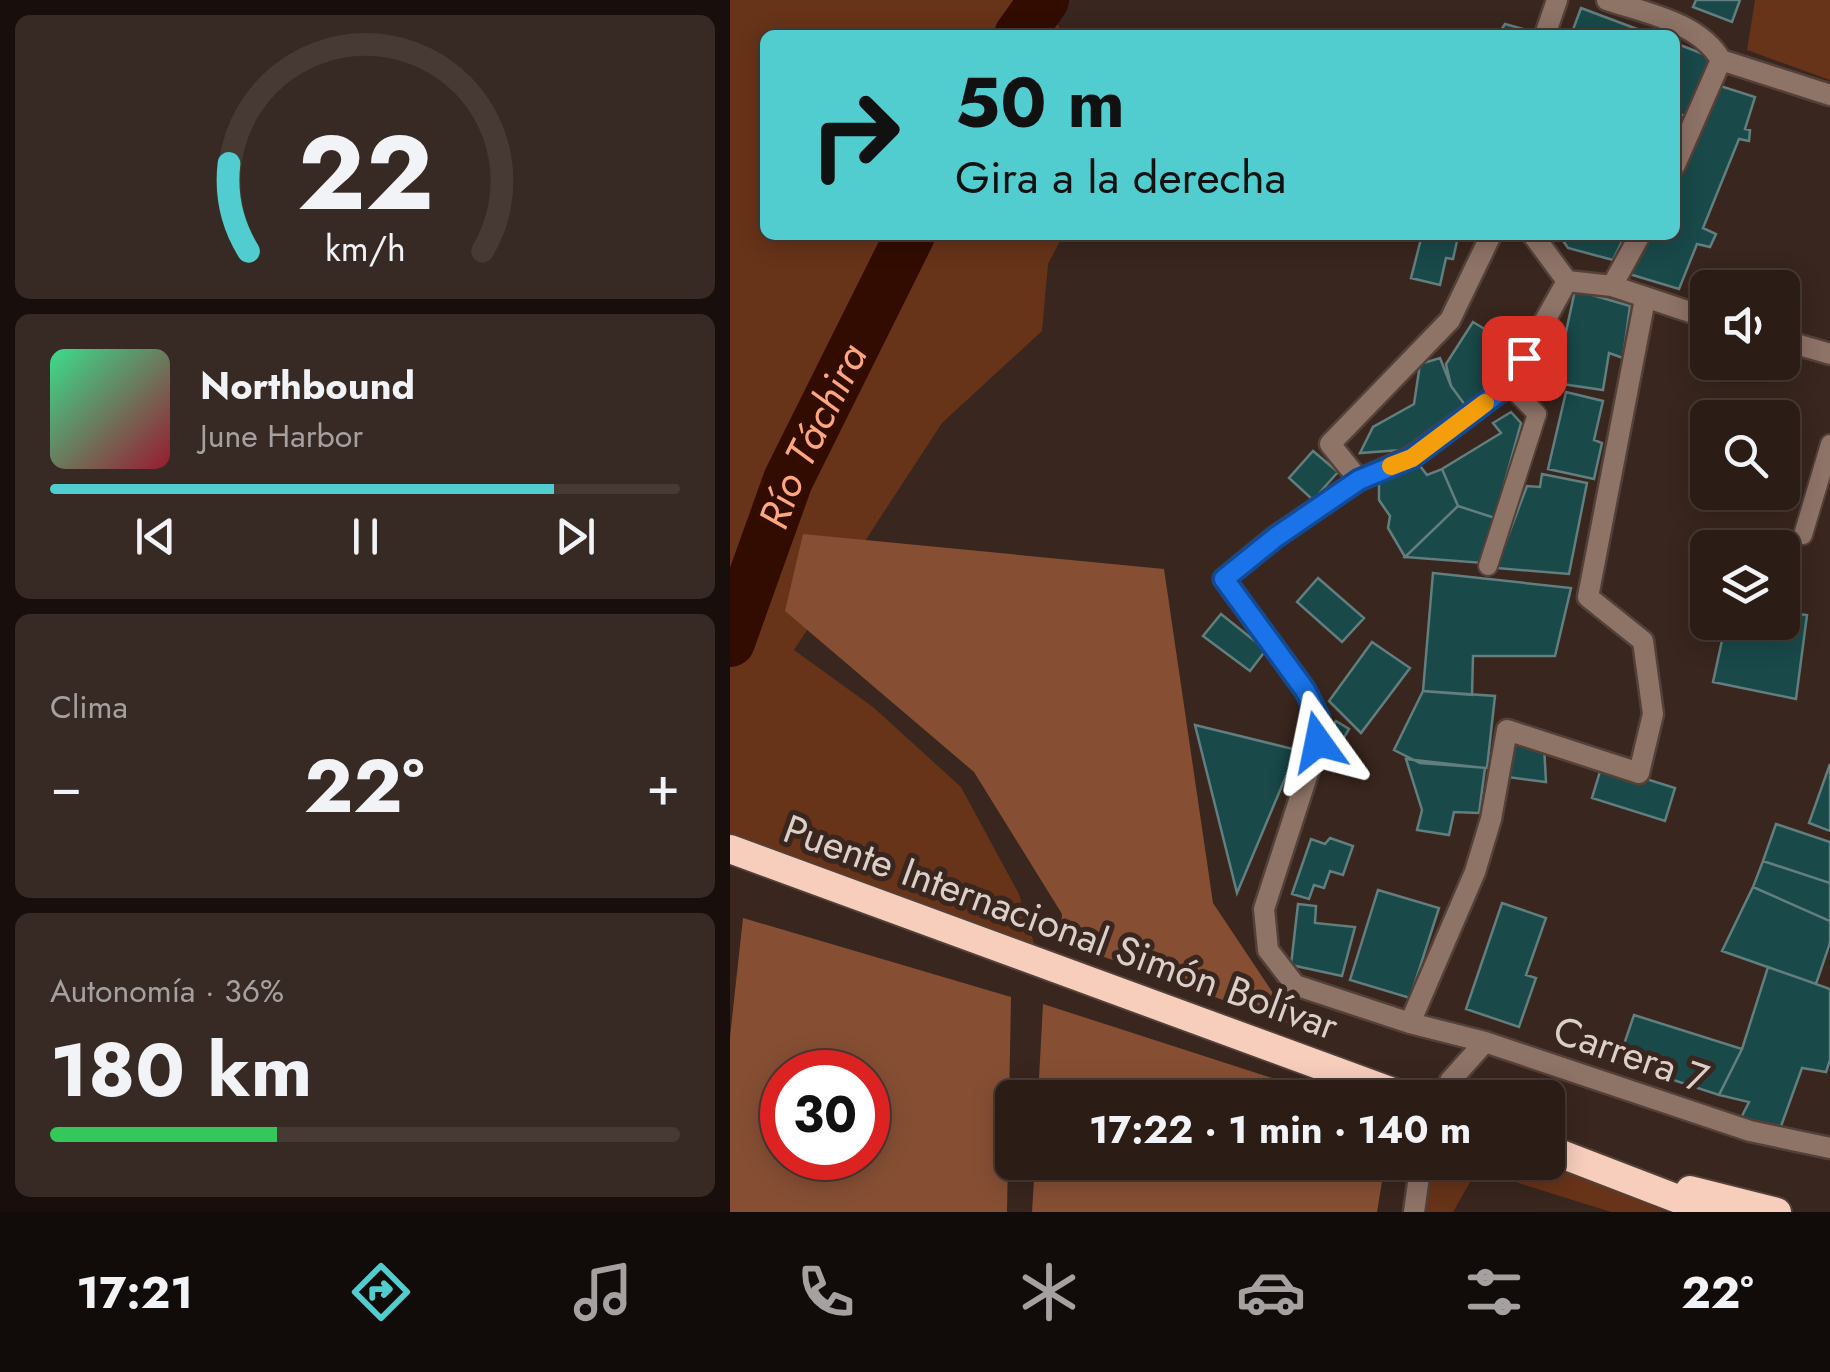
<!DOCTYPE html>
<html lang="es">
<head>
<meta charset="utf-8">
<style>
	body { margin:0; font-family:Jost,sans-serif; background:#372923; color:#f1f3f6; height:100vh; display:flex; flex-direction:column; font-size:38px; white-space:nowrap }
	* { box-sizing:border-box; margin:0 }
	p { font-size:32px; color:#a6a1a1 }
	.icon { flex:none; width:55px; height:55px; fill:none; stroke:currentColor; stroke-width:2; stroke-linecap:round; stroke-linejoin:round }
	.map { position:relative; flex:1; overflow:hidden }
	.details { display:flex; flex-direction:column; gap:15px; padding:15px; background:#180f0c; width:730px }
	.details>* { flex:none }
	.top-card { position:absolute; left:30px; top:30px; width:920px; height:210px; border-radius:15px; box-shadow:0 5px 25px #0003,0 0 0 2px #473a35; background:#52cdcf; color:#111; overflow:hidden }
	.fabs { position:absolute; left:960px; top:270px; display:grid; gap:20px }
	.fabs a { display:grid; place-items:center; width:110px; height:110px; border-radius:15px; background:#2b1c16; box-shadow:0 5px 25px #0003,0 0 0 2px #473a35; font-size:50px }
	.speed { position:absolute; left:30px; top:1050px; display:flex; gap:20px; font-size:50px; font-weight:700; text-align:center }
	.speed>* { display:grid; place-content:center; width:130px; height:130px; border-radius:50%; background:#2b1c16; box-shadow:0 5px 25px #0003,0 0 0 2px #473a35; line-height:1 }
	.speed .limit { border:15px solid #d22; background:#fff; color:#111 }
	.pin { position:absolute; display:grid; place-items:center; width:85px; height:85px; color:#fff; margin:-42px; border-radius:20px; box-shadow:0 5px 15px #0006 }
	.me { position:absolute; width:110px; margin:-55px; rotate:348deg; stroke-linejoin:round; filter:drop-shadow(0 0 8px #0008) }
	.turn { display:flex; align-items:center; gap:35px; height:210px; padding:0 30px; font-size:45px }
	.turn .icon { width:130px; height:130px; stroke-width:2.5 }
	.turn b { display:block; font-size:70px; line-height:85px }
	.big { font-size:75px; font-weight:700; line-height:1.1 }
	.details .card { flex:1; display:flex; flex-direction:column; justify-content:center; gap:15px; min-width:0; padding:0 35px; border-radius:15px; background:#372923 }
	.details .dial { align-items:center; gap:0 }
	.dial svg { height:260px; overflow:visible; fill:none; stroke:#473a35; stroke-width:7; stroke-linecap:round; text-anchor:middle }
	.dial text { fill:#f1f3f6; stroke:none }
	.song { display:flex; align-items:center; gap:30px }
	.cover { width:120px; height:120px; border-radius:15px; background:linear-gradient(135deg,hsl(150 70% 55%),hsl(350 70% 35%)) }
	.played { height:10px; border-radius:5px; background:linear-gradient(90deg,#52cdcf 80%,#473a35 80%) }
	.keys { display:flex; justify-content:space-around; direction:ltr }
	.heat { display:flex; justify-content:space-between; align-items:center; font-size:55px; direction:ltr }
	.charge { height:15px; border-radius:8px; background:linear-gradient(90deg,#34c759 36%,#473a35 0) }
	.trip { position:absolute; left:265px; top:1080px; width:570px; height:100px; border-radius:15px; background:#2b1c16; box-shadow:0 5px 25px #0003,0 0 0 2px #473a35; font-weight:700; line-height:100px; text-align:center }
	.dock { display:flex; height:160px; justify-content:space-around; align-items:center; background:#110b09; color:#a6a1a1 }
	.dock .icon { width:70px; height:70px }
	.dock .active { color:#52cdcf }
	.dock b { font-size:45px; color:#f1f3f6 }
	main { display:flex; flex:1; min-height:0 }
	.map>svg:first-child { display:block }
	.green { fill:#673319 }
	.forest { fill:#864f34; fill-rule:evenodd }
	.lines { fill:none; stroke-linecap:round; stroke-linejoin:round }
	.river { stroke:#320c00; stroke-width:50 }
	.building { fill:#194949; stroke:#627e7e; stroke-width:2.5 }
	.minor-tunnel { stroke:#513f38; stroke-width:20; stroke-dasharray:20 10; stroke-linecap:butt }
	.service-casing { stroke:#534139; stroke-width:22 }
	.minor-casing { stroke:#534139; stroke-width:25 }
	.trunk-casing { stroke:#534139; stroke-width:32 }
	.service { stroke:#8e7367; stroke-width:18 }
	.minor { stroke:#8e7367; stroke-width:20 }
	.trunk { stroke:#f7cebc; stroke-width:28 }
	.route-casing { stroke:#114b97; stroke-width:25 }
	.route { stroke:#1a73e8; stroke-width:18 }
	.slow { stroke:#f59e0b; stroke-width:18 }
	.labels { text-anchor:middle; dominant-baseline:central; stroke-width:10; stroke-linejoin:round; paint-order:stroke }
	.street-label { font-size:40px; fill:#dbcfc9; stroke:#39261e }
	.water-label { font-size:42px; font-style:italic; fill:#fca780; stroke:#39261e }
</style>
</head>
<body>
<main>
<section class="details">
<div class="card dial"><svg viewBox="0 0 100 80">
<path d="M14 69A42 42 0 1 1 86 69"/>
<path d="M14 69A42 42 0 0 1 8 42" stroke="#52cdcf"/>
<text x="50" y="56" font-size="32" font-weight="700">22</text>
<text x="50" y="72" font-size="11">km/h</text>
</svg></div>
<div class="card">
<div class="song"><i class="cover"></i><div><b>Northbound</b><p>June Harbor</p></div></div>
<div class="played"></div>
<div class="keys"><svg class="icon" aria-label="previous" viewBox="0 0 24 24"><path d="M18 5L8 12l10 7zM5 5v14"/></svg><svg class="icon" aria-label="pause" viewBox="0 0 24 24"><path d="M8 5v14M16 5v14"/></svg><svg class="icon" aria-label="next" viewBox="0 0 24 24"><path d="M6 5l10 7-10 7zM19 5v14"/></svg></div>
</div>
<div class="card"><p>Clima</p>
<div class="heat"><a>−</a><b class="big">22°</b><a>+</a></div>
</div>
<div class="card"><p>Autonomía · 36%</p><b class="big">180 km</b><div class="charge"></div></div>
</section>
<div class="map">
<svg width="1100" height="1212" viewBox="0 0 1100 1212">
	<rect width="100%" height="100%" fill="#39261e"/>
	<path class="green" d="M0,0h301l9,5 26,30h-301v200h298l-15,29 -6,67 -100,92 -148,227 79,57 88,80 58,107 18,59 -307,-115z
		M1025,0h75v80l-83,-30z
		M699,1162l116,1 57,19 64,30h-55l-134,-42 -24,42h-29z"/>
	<path class="forest" d="M73,534l361,35 49,334 82,123 -235,-85 2,-27 -88,-142 -189,-161z
		M13,918l268,79 -4,215h-277v-175zM52,1072h86v86h-86z
		M313,1004l288,93h-293z
		M305,1163v-1l350,1 -8,49h-345z"/>
	<g class="lines">
		<g class="river">
			<path d="M289,35l25,-35"/>
			<path id="s1" d="M0,642l58,-162 122,-245"/>
		</g>
	</g>
	<path class="building" d="M966,0h44l-8,22 -39,-15z
		M851,8l72,27h-82z
		M775,24l33,9v2h-40z
		M945,43l36,14 -22,59 -14,-2z
		M984,84l41,13 -10,32 5,1 -1,11 -10,-2 -36,89 13,6 -6,13 -13,-3 -18,45 -50,-15 19,-39h27v-56z
		M692,235l35,6 -4,18 -7,-1 -6,27 -29,-7z
		M829,235h66l-12,25 -45,-12z
		M845,290l55,16 -7,52 -14,-5 -6,37 -48,-7z
		M743,322l43,26 -3,15 -10,15 -38,27 -14,-19 -5,-22z
		M710,358l11,28 14,19 -28,26 -36,19 -41,3 13,-26 41,-23 6,-40z
		M836,392l37,9 -9,39 8,3 -8,36 -46,-10z
		M781,412l10,11 -26,95 -37,-12 -16,-37 59,-36 -8,-10z
		M583,451l25,21 -25,28 -24,-22z
		M687,462l10,13 15,-6 16,37 -53,51 -17,-29 2,-12 -11,-16v-26z
		M812,474l45,9 -18,91 -73,-6 31,-82 13,1z
		M728,506l37,12 -12,45 -78,-6z
		M703,573l138,15 -16,68h-82l-1,39 -49,-4z
		M588,578l46,40 -22,24 -45,-40z
		M1052,612l25,3 -11,84 -83,-17 13,-60h56z
		M491,614l45,36 -16,21 -47,-35z
		M642,642l38,26 -49,65 -32,-32z
		M693,691l72,5 -8,72 -67,-5 -26,-13z
		M606,721l13,8 -7,12 -13,-8z
		M465,725l102,25 -60,143z
		M782,738l32,8 2,36 -39,-5z
		M608,746l18,10 -10,18 -17,-10z
		M676,759l79,9 -6,45 -25,-1 -5,23 -32,-5 5,-20z
		M1100,764v67l-21,-8z
		M872,765l73,23 -10,33 -73,-23z
		M1046,824l54,18v41l-67,-22z
		M600,838l23,8 -10,29 -13,-4 -6,17 -10,-3 -5,14 -17,-5 19,-55 14,5z
		M1033,861l67,22v38l-77,-34z
		M1023,887l77,34v22l-14,41 -94,-33z
		M648,890l61,18 -29,90 -60,-18z
		M772,903l44,15 -20,57 10,3 -17,49 -53,-18z
		M568,904l18,2 -1,17 40,4 -13,49 -51,-11z
		M1038,967l62,22v71l-4,12 -24,-4 -22,61 -39,-11 8,-16 -30,-7 23,-46z
		M904,1015l108,34 -23,46 -101,-33z"/>
	<g class="lines">
		<path class="minor-tunnel" d="M712,1098l8,-17"/>
		<defs>
			<path id="service" d="M1073,535l27,-91
				M758,566l49,-152 -28,-29"/>
			<path id="minor" d="M877,0c38,13 92,22 114,60
				M815,35l12,-35
				M991,60l109,35
				M945,165l46,-105
				M803,235l34,46 45,5 96,32
				M837,281l-58,104 -98,72 -52,23 -84,57 -51,42 81,111 14,28 -1,24 -54,167 4,41 27,35 115,38 75,19 265,89 80,17
				M882,286l28,-51
				M1052,340l48,14
				M629,480l-29,-36 120,-124 41,-85
				M680,1023l65,-151 16,-53 16,-89 132,43 14,-59 -10,-73 -55,-44 57,-298
				M720,1081l35,-39
				M684,1212l7,-50"/>
			<path id="trunk" d="M0,849l679,249
				M818,1149l164,63
				M960,1190l87,22"/>
		</defs>
		<use href="#service" class="service-casing"/>
		<use href="#minor" class="minor-casing"/>
		<use href="#trunk" class="trunk-casing"/>
		<use href="#service" class="service"/>
		<use href="#minor" class="minor"/>
		<use href="#trunk" class="trunk"/>
	</g>
	<g class="lines">
		<defs>
			<path id="route" d="M588,742l1,-24 -14,-28 -81,-111 52,-42 83,-57 53,-22 97,-73 15,-27"/>
		</defs>
		<use href="#route" class="route-casing"/>
		<use href="#route" class="route"/>
		<path class="slow" d="M661,466l21,-8 73,-55"/>
	</g>
	<g class="labels">
		<g class="street-label">
			<text transform="translate(331 927) rotate(20)">Puente Internacional Simón Bolívar</text>
			<text transform="translate(901 1054) rotate(19)">Carrera 7</text>
		</g>
		<g class="water-label">
			<text stroke="none"><textPath href="#s1" startOffset="222">Río Táchira</textPath></text>
		</g>
	</g>
</svg>
<div class="fabs">
<a><svg class="icon" aria-label="sound" viewBox="0 0 24 24"><path d="M4 9h4l5-4v14l-5-4H4zM17 9q2 3 0 6"/></svg></a>
<a><svg class="icon" aria-label="search" viewBox="0 0 24 24"><circle cx="10" cy="10" r="6"/><path d="M15 15l6 6"/></svg></a>
<a><svg class="icon" aria-label="layers" viewBox="0 0 24 24"><path d="M12 4l9 5-9 5-9-5zM3 14l9 5 9-5"/></svg></a>
</div>
<div class="speed"><div class="limit">30</div></div>
<div class="pin" style="left:794px;top:358px;background:#d93025"><svg class="icon" aria-label="arrive" viewBox="0 0 24 24"><path d="M6 21V4h12l-3 4 3 4H6"/></svg></div>
<svg class="me" style="left:588px;top:742px" viewBox="-20 -20 40 40"><path d="M0-17L14 15 0 8-14 15z" fill="#1a73e8" stroke="#fff" stroke-width="4"/></svg>
<div class="trip">17:22 · 1 min · 140 m</div>
<div class="top-card">
<div class="turn"><svg class="icon" aria-label="right" viewBox="0 0 24 24"><path d="M7 20v-9h11M14 6l5 5-5 5"/></svg><div><b>50 m</b>Gira a la derecha</div></div>
</div>
</div>
</main>
<nav class="dock">
<b>17:21</b>
<svg class="icon active" aria-label="directions" viewBox="0 0 24 24"><path d="M12 3l9 9-9 9-9-9zM9 14v-3h6M13 9l2 2-2 2"/></svg>
<svg class="icon" aria-label="music" viewBox="0 0 24 24"><path d="M9 18V5l10-2v13"/><circle cx="6" cy="18" r="3"/><circle cx="16" cy="16" r="3"/></svg>
<svg class="icon" aria-label="phone" viewBox="0 0 24 24"><path d="M5 4h4l2 5-3 2q2 4 5 5l2-3 5 2v4C11 20 4 13 5 4z"/></svg>
<svg class="icon" aria-label="climate" viewBox="0 0 24 24"><path d="M12 3v18M4 7l16 10M4 17L20 7"/></svg>
<svg class="icon" aria-label="car" viewBox="0 0 24 24"><path d="M5 17H2v-5l4-1 3-4h7l3 4 3 1v5h-3M9 17h6M6 11h13"/><circle cx="7" cy="17" r="2"/><circle cx="17" cy="17" r="2"/></svg>
<svg class="icon" aria-label="filters" viewBox="0 0 24 24"><path d="M4 7h16M4 17h16"/><circle cx="9" cy="7" r="2"/><circle cx="15" cy="17" r="2"/></svg>
<b>22°</b>
</nav>
</body>
</html>
